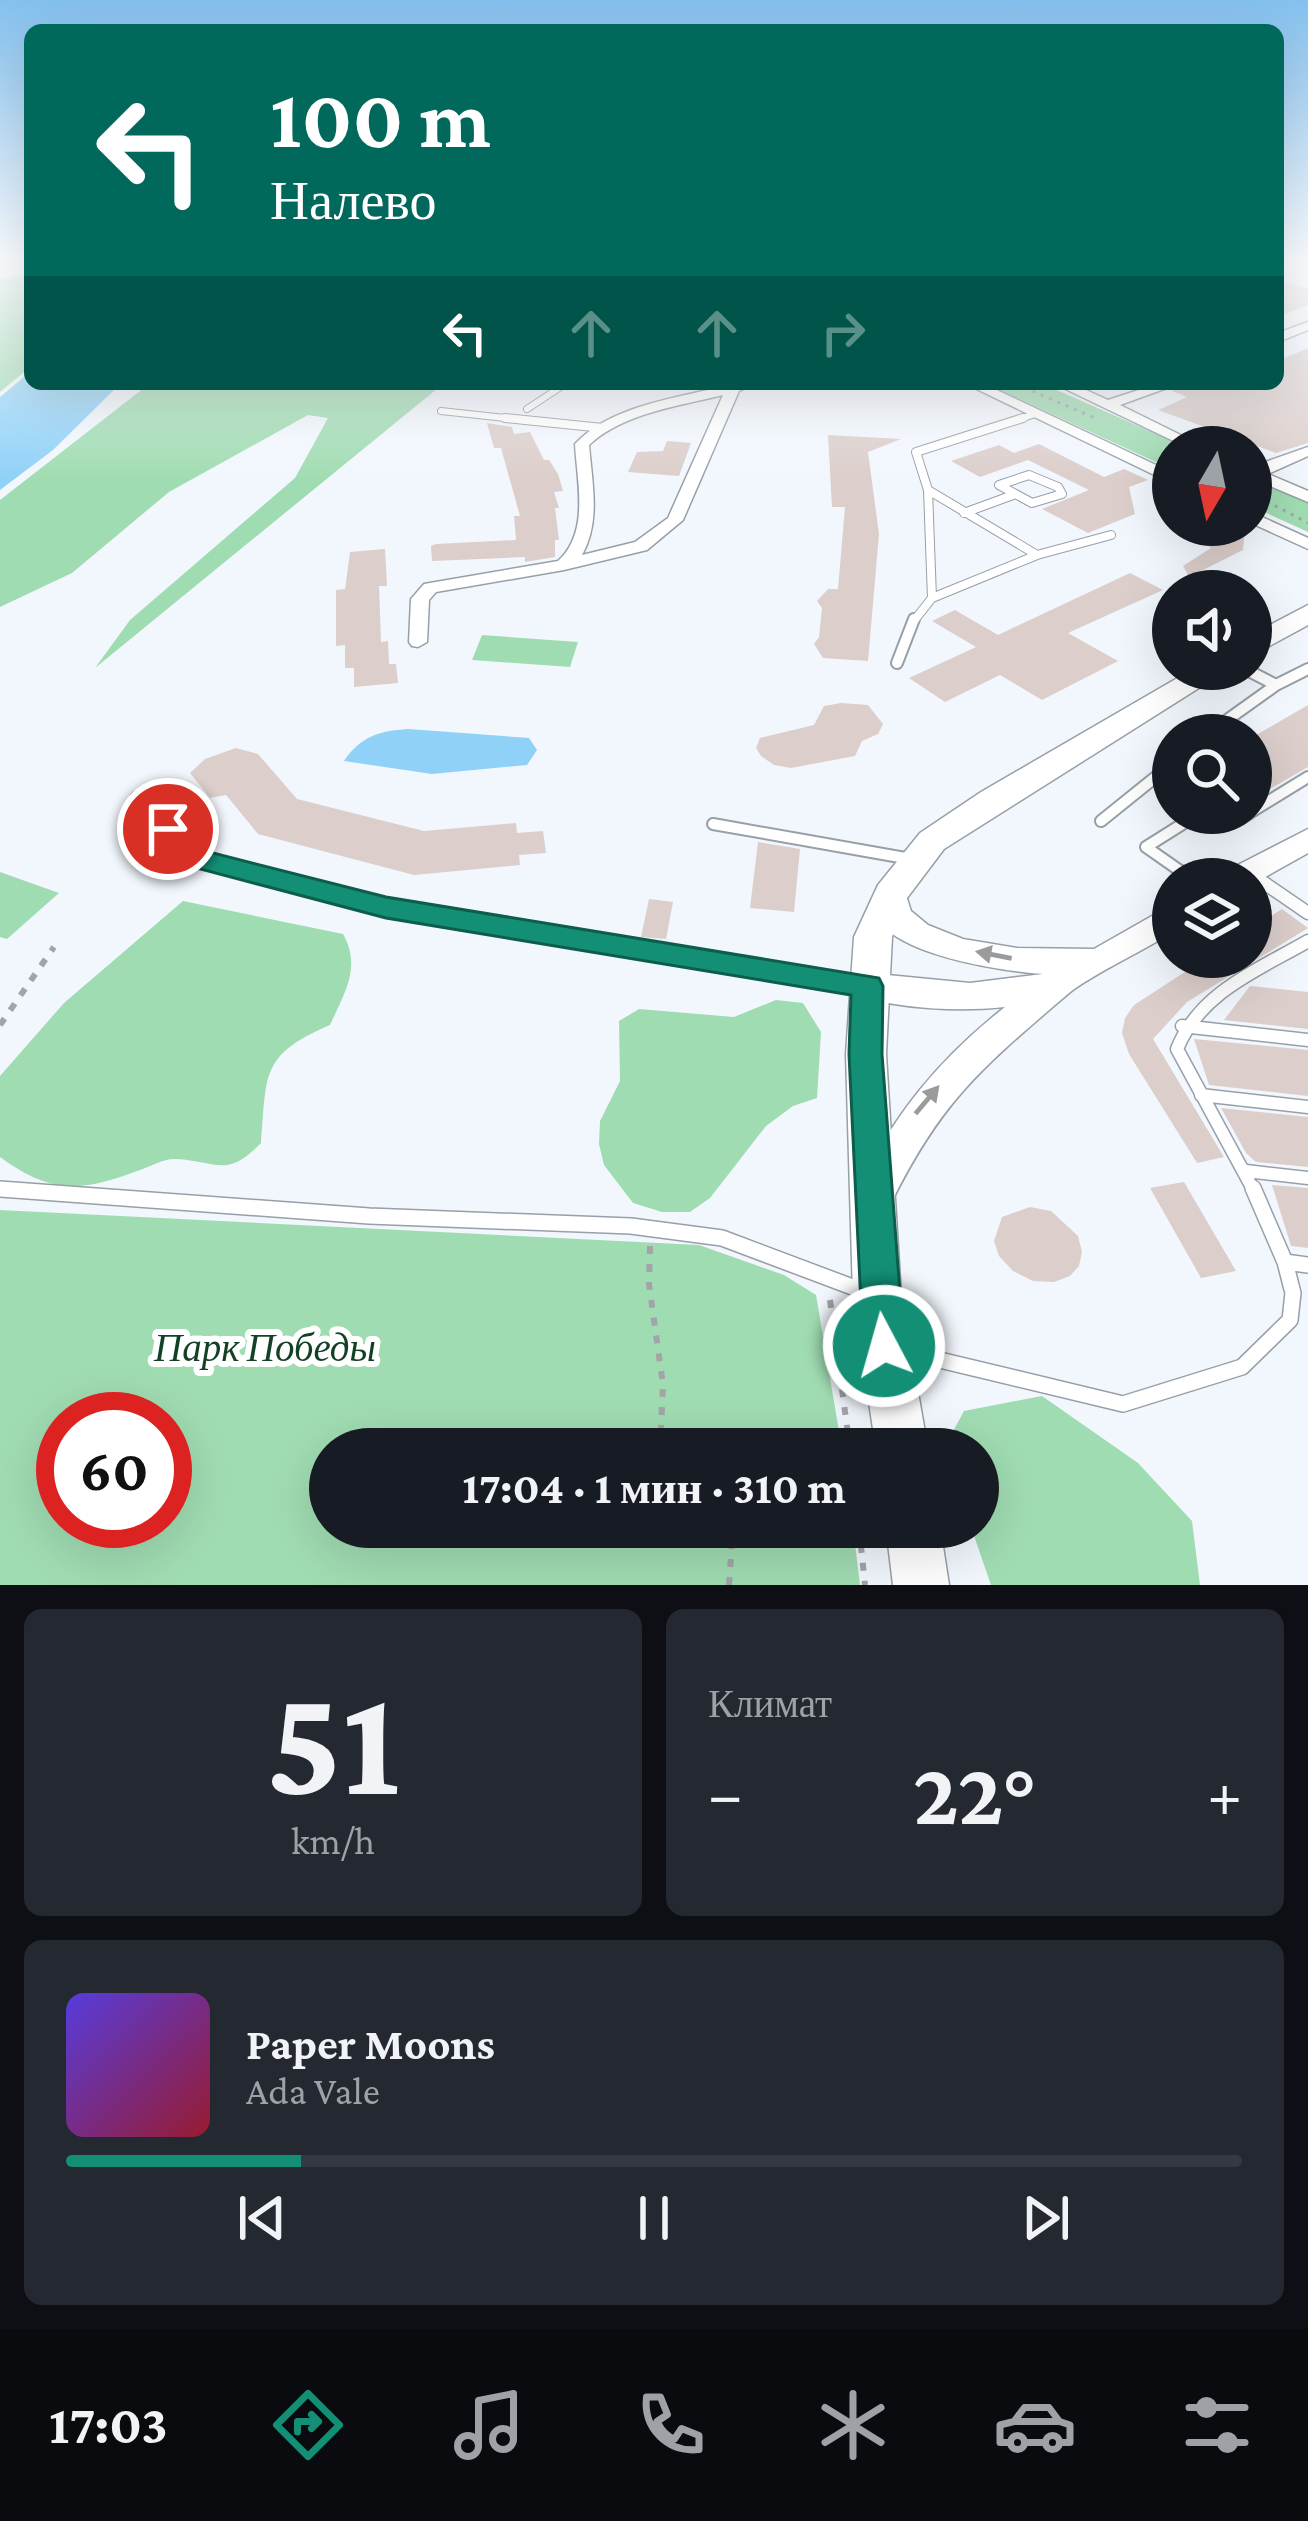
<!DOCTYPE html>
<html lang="ru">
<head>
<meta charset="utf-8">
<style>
	body { margin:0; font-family:"Crimson Pro",serif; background:#242831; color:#f1f3f6; height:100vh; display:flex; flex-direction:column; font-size:45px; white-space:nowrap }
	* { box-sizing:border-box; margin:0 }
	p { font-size:39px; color:#9ea1a6 }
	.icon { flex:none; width:66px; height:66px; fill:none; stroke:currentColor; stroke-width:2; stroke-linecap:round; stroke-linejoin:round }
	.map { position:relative; height:1585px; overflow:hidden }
	.drawer { display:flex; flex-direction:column; gap:24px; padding:24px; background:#0d0f14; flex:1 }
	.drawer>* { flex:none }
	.top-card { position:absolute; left:24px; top:24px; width:1260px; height:366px; border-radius:18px; box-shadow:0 12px 48px #0002; background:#00695c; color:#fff; overflow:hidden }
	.needle { width:78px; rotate:189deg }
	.buttons { position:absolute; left:1152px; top:426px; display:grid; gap:24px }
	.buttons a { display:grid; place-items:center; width:120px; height:120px; border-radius:50%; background:#171b24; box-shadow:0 12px 48px #0002; font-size:60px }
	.speed { position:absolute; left:36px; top:1392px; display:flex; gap:24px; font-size:60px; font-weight:700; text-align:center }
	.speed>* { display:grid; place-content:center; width:156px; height:156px; border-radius:50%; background:#171b24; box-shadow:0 12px 48px #0002; line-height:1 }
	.speed .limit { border:18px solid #d22; background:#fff; color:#111 }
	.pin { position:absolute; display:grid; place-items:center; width:102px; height:102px; color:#fff; margin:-51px; border:6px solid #fff; border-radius:50%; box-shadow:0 3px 12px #0007 }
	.me { position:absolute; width:132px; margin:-66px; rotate:354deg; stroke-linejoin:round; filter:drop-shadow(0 0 9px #0008) }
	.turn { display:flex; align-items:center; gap:42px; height:252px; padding:0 48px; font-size:54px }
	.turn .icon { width:156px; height:156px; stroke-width:2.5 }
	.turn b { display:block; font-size:84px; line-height:102px }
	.lanes { display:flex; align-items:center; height:114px; padding:0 48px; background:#0003; justify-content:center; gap:60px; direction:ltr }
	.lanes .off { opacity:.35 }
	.big { font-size:90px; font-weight:700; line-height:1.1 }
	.drawer .widget { flex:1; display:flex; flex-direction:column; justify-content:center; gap:18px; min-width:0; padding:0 42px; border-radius:18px; background:#242831 }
	.drawer .dial { align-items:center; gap:0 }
	.dial b { font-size:156px; line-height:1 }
	.song { display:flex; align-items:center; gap:36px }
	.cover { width:144px; height:144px; border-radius:18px; background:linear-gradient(135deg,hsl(250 70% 55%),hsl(350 70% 35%)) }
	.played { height:12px; border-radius:6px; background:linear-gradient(90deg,#138f75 20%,#363941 20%) }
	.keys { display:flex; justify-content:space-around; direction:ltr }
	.heat { display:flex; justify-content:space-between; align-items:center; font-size:66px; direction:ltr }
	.drawer .tiles { flex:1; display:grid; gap:24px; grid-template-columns:1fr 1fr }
	.widget:last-child { grid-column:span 2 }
	.trip { position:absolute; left:309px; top:1428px; width:690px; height:120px; border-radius:60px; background:#171b24; box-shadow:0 12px 48px #0002; font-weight:700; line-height:120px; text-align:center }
	.tab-bar { display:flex; height:192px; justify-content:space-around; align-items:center; background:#090b0e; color:#9ea1a6 }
	.tab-bar .icon { width:84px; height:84px }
	.tab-bar .current { color:#138f75 }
	.tab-bar b { font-size:54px; color:#f1f3f6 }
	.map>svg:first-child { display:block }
	.green { fill:#a0dcb2; fill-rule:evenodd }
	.water { fill:#8fd1f7 }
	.building { fill:#dbcecb }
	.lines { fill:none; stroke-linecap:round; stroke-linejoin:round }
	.service-far4-casing { stroke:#979fa8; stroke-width:8 }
	.service-far3-casing { stroke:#979fa8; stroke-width:10 }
	.service-far2-casing { stroke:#979fa8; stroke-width:14 }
	.service-far1-casing { stroke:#979fa8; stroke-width:15 }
	.service-casing { stroke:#979fa8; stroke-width:18 }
	.minor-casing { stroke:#979fa8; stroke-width:3 }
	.secondary-casing { stroke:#979fa8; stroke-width:3 }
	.primary-casing { stroke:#979fa8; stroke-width:3 }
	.path-far1 { stroke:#a1a5aa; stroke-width:3; stroke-dasharray:3 6; stroke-linecap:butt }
	.path { stroke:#a1a5aa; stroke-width:6; stroke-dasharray:8 10; stroke-linecap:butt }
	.service-far4 { stroke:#fff; stroke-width:6 }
	.service-far3 { stroke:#fff; stroke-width:8 }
	.service-far2 { stroke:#fff; stroke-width:10 }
	.service-far1 { stroke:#fff; stroke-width:12 }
	.service { stroke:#fff; stroke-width:15 }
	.minor { fill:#fff; fill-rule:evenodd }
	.secondary { fill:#fff; fill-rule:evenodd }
	.primary { fill:#fff; fill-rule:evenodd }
	.oneway { fill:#9a9b9c }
	.route { fill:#138f75; stroke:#0c5d4c; stroke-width:3 }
	.labels { text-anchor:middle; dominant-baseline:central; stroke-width:12; stroke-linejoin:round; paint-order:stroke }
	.near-park-label { font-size:39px; font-style:italic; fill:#134125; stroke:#fff }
</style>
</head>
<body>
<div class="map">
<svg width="1308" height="1585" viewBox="0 0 1308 1585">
	<rect width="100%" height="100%" fill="#f2f7fd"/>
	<path class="green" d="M30,273v94l-30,25v-113z
		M149,384h294l-348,284 35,-48 165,-142 33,-60 -20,-3 -139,77 -97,81 -72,34v-107z
		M987,384h56l143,63h-13v23z
		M1251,477l57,25v30l-57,-26z
		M482,635l96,7 -8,25 -98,-7z
		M0,872l59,21 -52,46 -7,-2z
		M183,901l160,33c19,33 1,60 -13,91 -70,30 -63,49 -69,118 -35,36 -44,18 -85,16 -11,-1 -25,7 -36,11 -58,22 -88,25 -140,-13v-81l64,-73z
		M776,1000l27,3 18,29 -4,66 -24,8 -27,20 -56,72 -20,14h-28l-29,-9 -29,-38 -5,-21 1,-23 20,-40 -1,-60 20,-12 95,8z
		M0,1210l699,35 85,30 32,20 26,154h-512v78h523l7,58h-860zM165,1419v102h-102v-102z
		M1042,1396l96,67 54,58 8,64h-209l-20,-58h7v-78h-26l-2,-12 14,-26z"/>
	<path class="water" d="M30,372v12h90l-67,66 -53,40v-93z
		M408,729l121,9 8,12 -10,15 -95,9 -88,-13c17,-25 35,-30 64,-32z"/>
	<path class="building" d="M1278,280l30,9v16l-30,12z
		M1308,348v95l-32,10 -118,-43 29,-13 -15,-6 10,-7h96v-23z
		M487,423l25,4 2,7 16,-2 14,28h5l9,14 5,17 -9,1 5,16h-4l4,32h-4v17l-30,5v-5l-93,4 -1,-15 5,-2 80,-4 -2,-24h6l-19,-68h-7z
		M828,435l73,4 -33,13 11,82 -11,127 -45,-3 -9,-14 5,-7 3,-29 -5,-7 11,-12h10l7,-82h-13z
		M667,441l24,2 -12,33 -51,-4 9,-20 26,-1z
		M1039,444l65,33 20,-8 24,11 -19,7 6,27 -47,19 -46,-24 47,-19 -61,-30 -48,17 -29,-16 48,-16 15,8z
		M1178,525l67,3 -2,22 -54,27 -6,-11 28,-18z
		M385,549l2,37h-8l2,56 7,-1 1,23h7l2,19 -44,4v-19h-9v-23l-9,1v-56l9,-1 5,-37z
		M1130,573l33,17 -95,43 50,28 -76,39 -42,-25 -55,27 -36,-24 67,-31 -44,-26 23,-11 43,25z
		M841,703l27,2 15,19 -5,10 -16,7 -7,15 -64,12 -17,-3 -13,-9 -5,-8 4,-10 54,-13 10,-19z
		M1308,705v62l-38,22 -19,3v-54z
		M236,748l22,6 39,45 127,32 92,-8 1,10 26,-2 3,22 -27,2 1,10 -106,10 -156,-41 -32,-39 -16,3 -20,-25 15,-14z
		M758,842l42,7 -6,63 -44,-4z
		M649,899l24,3 -7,37 -25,-2z
		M1282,909l26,19 -121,74 -34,37 71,118 -27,6 -68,-109 -7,-21 3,-15 9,-13 74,-48h43v-28z
		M1250,986l58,6v37l-84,-9z
		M1194,1039l114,11v46l-99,-11z
		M1221,1108l87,9v50l-52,-5 -10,-9z
		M1184,1182l52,89 -35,7 -51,-90z
		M1272,1185l36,3v60l-17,-2z
		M1030,1207l21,4 27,25 4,16 -3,14 -9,10 -16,6 -21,-1 -20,-10 -14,-15 -5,-15 8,-24z"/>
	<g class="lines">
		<defs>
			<path id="service-far4" d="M527,409l38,-25
				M441,411l93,10
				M1014,421l21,-7"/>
			<path id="service-far3" d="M505,418l98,10
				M1029,475l29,12 4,7 -30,9 -33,-18z
				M928,490l109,65
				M964,513l49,-18
				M932,598l105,-43 74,-20
				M913,622l19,-24 -4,-108 -12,-38 107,-34"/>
			<path id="service-far2" d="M897,663l17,-44
				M1245,669l31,16
				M1206,735l70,-50 32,-16
				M1156,778l17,11
				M136,798l63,61 59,16
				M1251,812l57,-35
				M1218,813l22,6 10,-6
				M1101,821l72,-58
				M713,824l198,35
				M1186,875l-40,-28 54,-34"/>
			<path id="service-far1" d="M247,872l139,36 478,78
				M1182,872l11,7
				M1251,874l57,39
				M1182,1026l126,14
				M1201,1095l107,12
				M1246,1171l62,7
				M0,1189l22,2
				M1254,1191l-77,-142c23,-57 81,-79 131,-108"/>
			<path id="service" d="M1253,1188l32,74
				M0,1189l369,27 262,10 91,12 141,53
				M898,1350l225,54 119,-37 48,-47 3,-27 -8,-31 23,3"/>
			<path id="minor" d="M1308,322v8l-30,12v-9z
				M732,384h22l-15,7 -56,129 -36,30 -83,20 -128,22 -7,8 -2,42 -9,5 -6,-1 -3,-4 2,-43 13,-15 134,-23c32,-29 19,-79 17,-117 37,-40 106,-46 157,-60zM723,395l-55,123 -33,24 -53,13c19,-34 10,-72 7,-110 34,-32 90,-39 134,-50z
				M966,384h18l189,89v11z
				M1055,384h18l35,16 49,-16h21l-58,21 85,42h-19z
				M1308,447v9l-40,18 40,17v11l-57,-24v-11z
				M1251,512l57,26v11l-57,-26z"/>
			<path id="secondary" d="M1308,829v24l-57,32v-6h-30l5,-8z
				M891,883l12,3 8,25 17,14 35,14 54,9 77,1 79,-45v28c-28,18 -82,43 -104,61 -85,73 -127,106 -178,210l-14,5 -14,-5 -6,-12c36,-76 82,-132 148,-184 -47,5 -105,2 -150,-12l-5,-9 5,-9 12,-4 103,10 73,-9c-34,-2 -201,-23 -164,-88z"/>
			<path id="primary" d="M1308,605v20l-57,31v-21z
				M1193,669h36l-285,180 -37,49 -15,39 -6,117 15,242 27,153h-52l-23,-153 -7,-242 8,-117 24,-52 42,-52 61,-41z
				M886,1527h54l9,58h-56z"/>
		</defs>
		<use href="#service-far4" class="service-far4-casing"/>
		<use href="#service-far3" class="service-far3-casing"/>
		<use href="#service-far2" class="service-far2-casing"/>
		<use href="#service-far1" class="service-far1-casing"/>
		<use href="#service" class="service-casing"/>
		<use href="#minor" class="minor-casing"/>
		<use href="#secondary" class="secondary-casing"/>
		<use href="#primary" class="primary-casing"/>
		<path class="path-far1" d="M1016,384l81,35
			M1251,493l57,30"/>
		<path class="path" d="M0,1025l54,-78
			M650,1246l-1,38 14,101 -3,64
			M830,1300l20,149
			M859,1527l6,58
			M729,1585l4,-58"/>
		<use href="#service-far4" class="service-far4"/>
		<use href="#service-far3" class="service-far3"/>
		<use href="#service-far2" class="service-far2"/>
		<use href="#service-far1" class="service-far1"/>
		<use href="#service" class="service"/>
		<use href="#minor" class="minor"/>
		<use href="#secondary" class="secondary"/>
		<use href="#primary" class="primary"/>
	</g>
	<defs><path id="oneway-solid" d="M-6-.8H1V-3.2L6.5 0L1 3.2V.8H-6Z" transform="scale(3)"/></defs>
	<g class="oneway">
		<use href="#oneway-solid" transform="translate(994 955) rotate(-169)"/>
		<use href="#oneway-solid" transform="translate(927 1100) rotate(-50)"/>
	</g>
	<linearGradient id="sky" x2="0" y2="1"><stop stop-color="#84c0ee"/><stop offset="0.54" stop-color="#f9fbfe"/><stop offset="1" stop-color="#f9fbfe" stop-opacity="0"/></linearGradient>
	<rect width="1308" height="480" fill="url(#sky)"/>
	<path class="route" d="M168,820l10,2 31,30 177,45 493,81 4,8 -1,68 22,292 -6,13 -14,6 -15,-6 -6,-13 -14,-292 2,-59 -465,-77 -197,-52 -35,-37z"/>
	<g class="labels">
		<g class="near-park-label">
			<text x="265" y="1347">Парк Победы</text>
		</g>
	</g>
</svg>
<div class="buttons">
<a><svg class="needle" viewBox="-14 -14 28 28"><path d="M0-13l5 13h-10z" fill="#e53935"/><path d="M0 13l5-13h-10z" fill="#9ea1a6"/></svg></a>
<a><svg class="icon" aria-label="sound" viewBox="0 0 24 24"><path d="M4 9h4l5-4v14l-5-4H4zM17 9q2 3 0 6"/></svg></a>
<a><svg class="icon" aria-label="search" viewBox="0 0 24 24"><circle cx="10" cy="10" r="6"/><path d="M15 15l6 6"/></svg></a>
<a><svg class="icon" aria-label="layers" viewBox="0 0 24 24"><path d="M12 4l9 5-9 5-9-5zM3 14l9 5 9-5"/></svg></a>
</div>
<div class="speed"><div class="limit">60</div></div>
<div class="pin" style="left:168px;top:829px;background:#d93025"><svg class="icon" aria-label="arrive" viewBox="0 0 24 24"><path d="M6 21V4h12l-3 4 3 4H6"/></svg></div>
<svg class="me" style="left:884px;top:1346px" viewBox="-20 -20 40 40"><circle r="17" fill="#138f75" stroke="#fff" stroke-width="3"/><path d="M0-11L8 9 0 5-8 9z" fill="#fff"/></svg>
<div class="trip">17:04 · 1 мин · 310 m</div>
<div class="top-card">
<div class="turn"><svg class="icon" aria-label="left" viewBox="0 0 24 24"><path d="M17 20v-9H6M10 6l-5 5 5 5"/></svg><div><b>100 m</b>Налево</div></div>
<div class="lanes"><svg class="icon" aria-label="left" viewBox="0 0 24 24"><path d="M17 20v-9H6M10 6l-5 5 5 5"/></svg><svg class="icon off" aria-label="ahead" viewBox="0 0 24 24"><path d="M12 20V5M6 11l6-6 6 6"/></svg><svg class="icon off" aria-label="ahead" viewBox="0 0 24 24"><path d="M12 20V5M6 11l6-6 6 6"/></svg><svg class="icon off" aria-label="right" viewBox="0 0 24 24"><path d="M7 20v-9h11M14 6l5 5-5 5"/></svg></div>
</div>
</div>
<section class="drawer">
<div class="tiles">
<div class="widget dial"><b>51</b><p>km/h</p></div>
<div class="widget"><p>Климат</p>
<div class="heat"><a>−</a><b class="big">22°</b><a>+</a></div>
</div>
<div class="widget">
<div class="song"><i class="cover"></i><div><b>Paper Moons</b><p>Ada Vale</p></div></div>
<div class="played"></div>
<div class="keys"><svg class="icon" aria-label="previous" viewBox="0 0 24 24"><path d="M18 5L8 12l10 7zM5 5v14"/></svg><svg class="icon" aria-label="pause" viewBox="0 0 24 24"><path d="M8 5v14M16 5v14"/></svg><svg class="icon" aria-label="next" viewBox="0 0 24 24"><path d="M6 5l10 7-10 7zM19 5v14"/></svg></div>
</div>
</div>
</section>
<nav class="tab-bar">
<b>17:03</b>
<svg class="icon current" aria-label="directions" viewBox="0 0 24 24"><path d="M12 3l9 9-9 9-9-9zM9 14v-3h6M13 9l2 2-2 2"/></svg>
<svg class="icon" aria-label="music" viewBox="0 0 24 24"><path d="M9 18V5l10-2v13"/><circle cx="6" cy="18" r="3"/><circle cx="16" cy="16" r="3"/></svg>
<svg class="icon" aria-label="phone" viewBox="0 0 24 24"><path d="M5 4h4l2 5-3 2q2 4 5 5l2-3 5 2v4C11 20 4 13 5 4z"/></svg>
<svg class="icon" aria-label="climate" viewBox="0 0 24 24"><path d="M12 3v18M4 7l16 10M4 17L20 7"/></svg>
<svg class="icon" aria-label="car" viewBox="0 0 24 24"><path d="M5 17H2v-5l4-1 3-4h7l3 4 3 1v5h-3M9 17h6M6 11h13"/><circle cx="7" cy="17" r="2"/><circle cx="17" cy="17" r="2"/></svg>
<svg class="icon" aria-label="filters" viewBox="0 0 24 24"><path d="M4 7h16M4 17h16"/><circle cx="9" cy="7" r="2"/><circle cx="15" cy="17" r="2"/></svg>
</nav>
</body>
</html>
